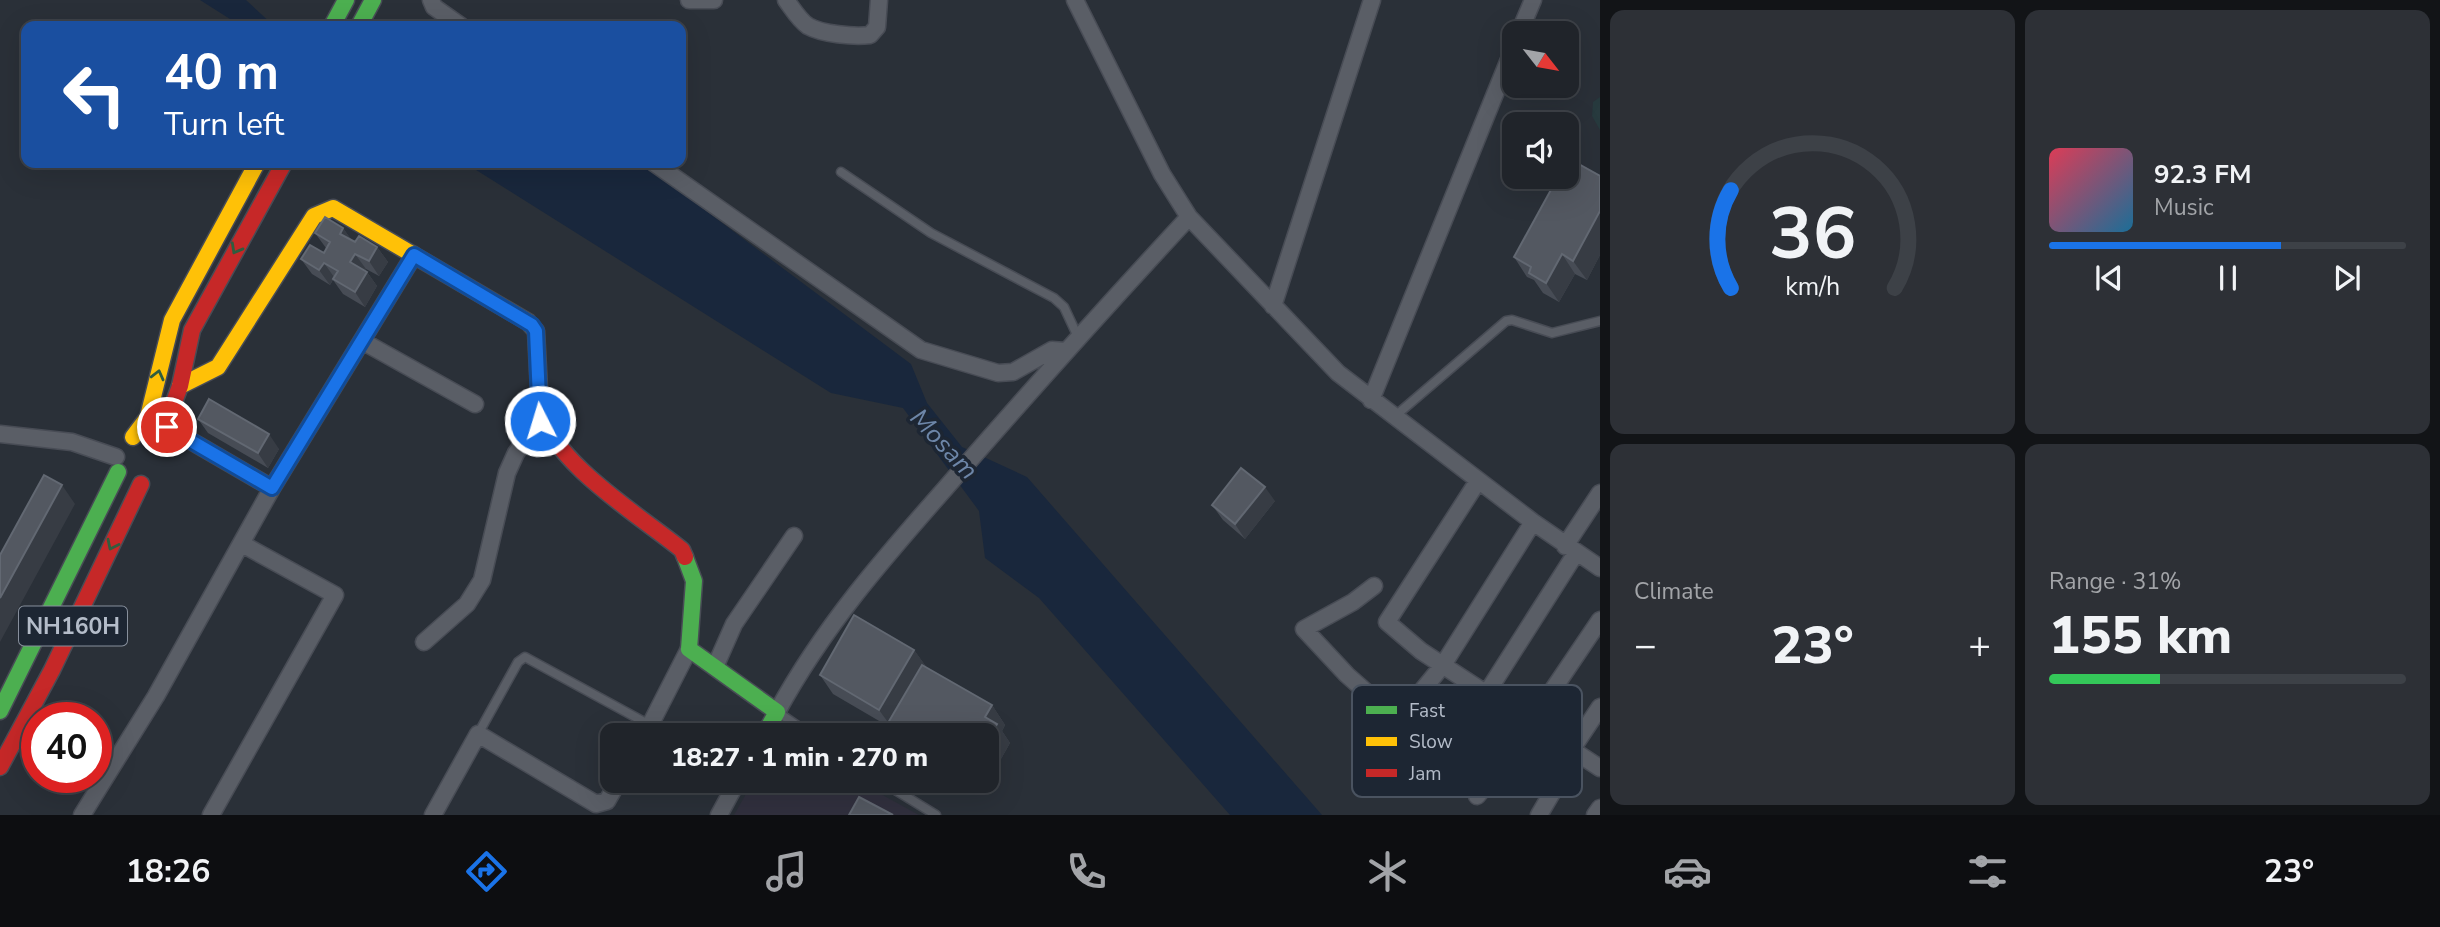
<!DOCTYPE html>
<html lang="en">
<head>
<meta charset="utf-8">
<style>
	body { margin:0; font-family:"Nunito Sans",sans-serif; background:#2d3036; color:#f1f3f6; height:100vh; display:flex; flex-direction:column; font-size:26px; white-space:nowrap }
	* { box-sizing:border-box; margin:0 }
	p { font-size:23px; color:#a2a4a8 }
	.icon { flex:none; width:38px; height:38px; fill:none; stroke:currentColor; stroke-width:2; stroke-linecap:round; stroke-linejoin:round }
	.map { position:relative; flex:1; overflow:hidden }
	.details { display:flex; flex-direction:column; gap:10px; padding:10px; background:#121417; width:840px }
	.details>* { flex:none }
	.hud { position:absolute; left:21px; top:21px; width:665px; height:147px; border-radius:14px; box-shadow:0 7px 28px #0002,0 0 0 2px #3d4147; background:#1a4fa0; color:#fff; overflow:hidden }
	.needle { width:46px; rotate:121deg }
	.controls { position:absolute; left:1502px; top:21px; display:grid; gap:14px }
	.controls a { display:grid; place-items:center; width:77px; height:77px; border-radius:14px; background:#20242a; box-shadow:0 7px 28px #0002,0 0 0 2px #3d4147; font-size:35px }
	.speed { position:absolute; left:21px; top:702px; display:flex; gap:14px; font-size:35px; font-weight:700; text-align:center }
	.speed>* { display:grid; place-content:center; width:91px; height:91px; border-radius:50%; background:#20242a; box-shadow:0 7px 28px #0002,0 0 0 2px #3d4147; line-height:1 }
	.speed .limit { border:10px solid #d22; background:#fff; color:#111 }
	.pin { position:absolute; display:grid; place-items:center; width:60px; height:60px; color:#fff; margin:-30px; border:4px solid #fff; border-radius:50%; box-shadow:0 2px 7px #0007 }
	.me { position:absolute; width:77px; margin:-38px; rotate:355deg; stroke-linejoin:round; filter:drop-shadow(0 0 5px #0008) }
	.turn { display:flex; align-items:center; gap:24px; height:147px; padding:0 28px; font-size:32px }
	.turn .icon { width:91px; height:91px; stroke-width:2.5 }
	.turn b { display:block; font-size:49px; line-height:60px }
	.big { font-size:52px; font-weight:800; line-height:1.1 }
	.details .tile { flex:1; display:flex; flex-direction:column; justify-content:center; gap:10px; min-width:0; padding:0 24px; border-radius:14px; background:#2d3036 }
	.details .dial { align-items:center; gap:0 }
	.dial svg { height:182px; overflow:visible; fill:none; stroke:#3d4147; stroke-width:7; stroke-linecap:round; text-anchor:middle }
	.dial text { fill:#f1f3f6; stroke:none }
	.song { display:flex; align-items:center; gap:21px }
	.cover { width:84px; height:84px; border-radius:10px; background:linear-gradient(135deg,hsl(350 70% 55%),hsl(200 70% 35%)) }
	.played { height:7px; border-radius:4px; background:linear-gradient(90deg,#1a73e8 65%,#3d4147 65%) }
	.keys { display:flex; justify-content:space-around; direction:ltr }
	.heat { display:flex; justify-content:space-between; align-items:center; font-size:38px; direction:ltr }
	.charge { height:10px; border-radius:5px; background:linear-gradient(90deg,#34c759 31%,#3d4147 0) }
	.details .tiles { flex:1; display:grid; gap:10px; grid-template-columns:repeat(2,1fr) }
	.trip { position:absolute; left:600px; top:723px; width:399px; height:70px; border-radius:14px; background:#20242a; box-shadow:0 7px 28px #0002,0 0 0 2px #3d4147; font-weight:800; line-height:70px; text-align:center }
	.dock { display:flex; height:112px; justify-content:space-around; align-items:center; background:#0d0e11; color:#a2a4a8 }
	.dock .icon { width:49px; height:49px }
	.dock .selected { color:#1a73e8 }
	.dock b { font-size:32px; color:#f1f3f6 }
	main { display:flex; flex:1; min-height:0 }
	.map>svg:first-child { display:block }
	.medical { fill:#31303e }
	.green { fill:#273a3e }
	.water { fill:#19273c }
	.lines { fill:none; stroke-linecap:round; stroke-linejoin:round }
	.lane-casing { stroke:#484c55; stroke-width:11 }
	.street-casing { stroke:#484c55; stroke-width:19 }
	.fast-casing { stroke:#484c55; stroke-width:19 }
	.slow-casing { stroke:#484c55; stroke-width:19 }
	.jam-casing { stroke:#484c55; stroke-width:19 }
	.lane { stroke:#5a5e66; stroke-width:8 }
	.street { stroke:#5a5e66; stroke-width:16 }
	.fast { stroke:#4caf50; stroke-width:16 }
	.slow { stroke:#ffc107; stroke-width:16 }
	.jam { stroke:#c62828; stroke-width:16 }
	.wall { fill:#474c55 }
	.shaded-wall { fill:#373c44 }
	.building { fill:#535861; stroke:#626872; stroke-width:2 }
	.oneway { stroke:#305d3f }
	.route-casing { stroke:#114b97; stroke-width:18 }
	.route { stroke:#1a73e8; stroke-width:12 }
	.labels { text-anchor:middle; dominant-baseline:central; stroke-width:7; stroke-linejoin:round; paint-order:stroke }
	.shield { fill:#1d2633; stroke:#878f9c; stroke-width:2 }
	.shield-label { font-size:23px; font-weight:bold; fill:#b4bcc9 }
	.water-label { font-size:26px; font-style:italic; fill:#6d86a8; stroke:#1d2633 }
	.key { fill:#1d2633; stroke:#4a5360; stroke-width:2 }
	.key-label { font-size:19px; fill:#b4bcc9 }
</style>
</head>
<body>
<main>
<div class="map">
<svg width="1600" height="815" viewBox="0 0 1600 815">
	<rect width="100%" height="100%" fill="#2a3038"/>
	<path class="medical" d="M754,780l103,1 62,34h-185z"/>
	<path class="green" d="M1600,97v33l-8,-14 1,-14z"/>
	<path class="water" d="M200,0h46l28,26h-33z
		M465,163h177l269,201 16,39 35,44 65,30 295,338h-92l-191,-217 -54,-40 -6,-47 -76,-103 -72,-15z"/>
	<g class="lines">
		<defs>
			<path id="lane" d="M841,172l90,61 123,65 10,9 14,30
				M1394,417l112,-96 6,-1 40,13 48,-12
				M779,713l32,22
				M478,734l40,-72 7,-5 123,67
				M879,780l57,35"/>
			<path id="street" d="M431,0l3,7 27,19
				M689,0h25
				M786,0c6,8 13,20 22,26 14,8 46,11 62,9l7,-8 2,-27
				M1519,33l14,-33
				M654,163l267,187 77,23 15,-1 39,-22 13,1
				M1189,217l149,156 195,149 67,46
				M1273,306l99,-306
				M362,341l113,63
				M1371,400l143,-353
				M0,434l72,8 44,15
				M1478,481l-91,141 34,29 179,117
				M272,488l142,-233
				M1565,546l35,-53
				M1374,586l-21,16 -49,27 43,46 51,45 45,-55 90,-143
				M424,642l43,-38 15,-24 25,-107 9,-20 24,-32
				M715,667l19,-43 60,-88
				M777,712c49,-90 113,-161 180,-237 76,-87 153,-173 232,-258l-27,-43 -87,-174
				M645,735l44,-86
				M1451,749l125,-196
				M1572,749l28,-42
				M1477,796l21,-25 102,-151
				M82,815l74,-119 116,-208 -105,-61
				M211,815l124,-220 -93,-51
				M433,815l45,-81 118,70 11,-3 12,-21
				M719,815l19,-35
				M1539,815l37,-63
				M1595,815l5,-7"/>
			<path id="fast" d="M332,26l14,-26
				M359,26l14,-26
				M685,557l9,24 -5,68 88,63 -13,23
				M0,711l118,-239"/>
			<path id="slow" d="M180,386l38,-19 96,-151 19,-8 195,114 8,9 4,78
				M133,437l15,-20 24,-97 85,-157"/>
			<path id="jam" d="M540,409c13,54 99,106 142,141l3,7
				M158,445l22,-59 12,-56 92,-167
				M0,767l52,-97 89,-186"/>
		</defs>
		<use href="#lane" class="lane-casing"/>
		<use href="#street" class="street-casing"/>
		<use href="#fast" class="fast-casing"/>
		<use href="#slow" class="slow-casing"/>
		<use href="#jam" class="jam-casing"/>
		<use href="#lane" class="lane"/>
		<use href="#street" class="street"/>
		<use href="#fast" class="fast"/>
		<use href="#slow" class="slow"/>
		<use href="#jam" class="jam"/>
	</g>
	<path class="wall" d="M1600,176v79l-13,25 -12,-6 -16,28 -16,-9 -9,-13 -7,-3 -13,-20z
		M343,228l9,13 3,1 22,5 11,15 -9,14 -13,-7 -1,1 2,2 10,14 -12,21 -22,-13 -10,-14 -3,5 -18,-11 -11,-15 23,-6 2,-5 -11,-15z
		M198,419l81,30 -11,19 -60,-35z
		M1275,501l-30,38 -22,-19 -11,-15z
		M914,650l13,18 65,37 13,20 -3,6 8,12 -21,37 -2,-1v-44h-97l-5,-7 1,-3 -53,-31 -13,-19z
		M956,780h22l-3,12z"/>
	<path class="shaded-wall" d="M1600,211v44l-13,25 -14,-19z
		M343,228l11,15 -14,-9z
		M377,247l11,15 -9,14 -10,-15z
		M355,254l11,15 -5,8 -11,-15z
		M1562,254l13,20 -16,28 -13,-19z
		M324,263l10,14 -4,8 -11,-15z
		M367,272l10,14 -12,21 -10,-15z
		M269,434l10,15 -11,19 -10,-15z
		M62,485l13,19 -75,138v-44z
		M1265,487l10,14 -30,38 -10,-15z
		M914,650l14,19 -35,60 -14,-19z
		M992,705l13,20 -3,6 8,12 -21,37 -2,-3v-37l-2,-23z
		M967,780h11l-3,12z"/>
	<path class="building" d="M1568,158l32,18v35l-27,50 -11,-7 -16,29 -17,-10 2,-6 -17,-10 44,-80h8v-16z
		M325,217l18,11 -3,6 15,8 4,-6 18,11 -8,14 -14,-7 -5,8 17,10 -12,20 -22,-13 5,-8 -14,-8 -5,7 -18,-11 9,-14 14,8 6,-11 -15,-9z
		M209,399l60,35 -11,19 -60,-34z
		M1241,468l24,19 -30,37 -23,-19z
		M44,475l18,10 -62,113v-43z
		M854,615l60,35 -35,60 -59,-35z
		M922,665l70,40 -7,12 12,7 -10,16v-5h-89l-13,-7z
		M859,797l34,18h-44z"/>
	<defs><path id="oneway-chevron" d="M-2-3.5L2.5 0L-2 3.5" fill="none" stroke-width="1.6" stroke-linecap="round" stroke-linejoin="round" transform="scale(1.75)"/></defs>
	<g class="oneway">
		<use href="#oneway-chevron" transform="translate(236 249) rotate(119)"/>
		<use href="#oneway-chevron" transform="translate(158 375) rotate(-76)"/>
		<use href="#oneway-chevron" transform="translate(112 545) rotate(116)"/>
	</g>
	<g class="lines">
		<defs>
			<path id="route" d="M167,427l105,61 142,-233 118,70 4,6 4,90"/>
		</defs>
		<use href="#route" class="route-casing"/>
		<use href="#route" class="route"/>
	</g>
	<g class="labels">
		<rect class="shield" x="19" y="606.5" width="108" height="39" rx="5"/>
		<g class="shield-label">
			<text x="73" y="626">NH160H</text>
		</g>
		<g class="water-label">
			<text transform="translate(944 444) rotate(47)">Mosam</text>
		</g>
	</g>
	<rect x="1352" y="685" width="230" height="112" rx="10" class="key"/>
	<rect x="1366" y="706" width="31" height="8" fill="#4caf50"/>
	<rect x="1366" y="737" width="31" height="9" fill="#ffc107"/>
	<rect x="1366" y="769" width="31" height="8" fill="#c62828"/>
	<g class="key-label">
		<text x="1409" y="717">Fast</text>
		<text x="1409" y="748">Slow</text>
		<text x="1409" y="780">Jam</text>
	</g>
</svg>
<div class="controls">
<a><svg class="needle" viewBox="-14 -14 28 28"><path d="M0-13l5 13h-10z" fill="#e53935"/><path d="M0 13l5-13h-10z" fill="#a2a4a8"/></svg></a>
<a><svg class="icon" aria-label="sound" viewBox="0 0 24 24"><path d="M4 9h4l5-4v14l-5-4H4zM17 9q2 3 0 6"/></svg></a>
</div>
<div class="speed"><div class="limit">40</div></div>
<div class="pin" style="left:167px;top:427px;background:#d93025"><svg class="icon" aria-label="arrive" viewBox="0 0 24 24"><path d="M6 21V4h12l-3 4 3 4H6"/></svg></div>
<svg class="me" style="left:540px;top:421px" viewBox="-20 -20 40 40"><circle r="17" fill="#1a73e8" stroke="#fff" stroke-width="3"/><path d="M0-11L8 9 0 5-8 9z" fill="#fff"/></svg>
<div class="trip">18:27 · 1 min · 270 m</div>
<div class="hud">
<div class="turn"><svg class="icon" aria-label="left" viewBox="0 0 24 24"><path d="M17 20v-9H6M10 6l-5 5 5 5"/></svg><div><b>40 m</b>Turn left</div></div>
</div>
</div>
<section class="details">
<div class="tiles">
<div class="tile dial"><svg viewBox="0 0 100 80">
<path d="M14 69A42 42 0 1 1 86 69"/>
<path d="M14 69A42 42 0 0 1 14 26" stroke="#1a73e8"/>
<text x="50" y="56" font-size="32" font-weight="700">36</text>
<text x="50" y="72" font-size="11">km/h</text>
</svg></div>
<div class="tile">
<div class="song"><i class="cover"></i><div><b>92.3 FM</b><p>Music</p></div></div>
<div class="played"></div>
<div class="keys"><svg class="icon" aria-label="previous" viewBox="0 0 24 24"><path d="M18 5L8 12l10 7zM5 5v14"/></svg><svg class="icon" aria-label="pause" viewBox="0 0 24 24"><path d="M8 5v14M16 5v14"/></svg><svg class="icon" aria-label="next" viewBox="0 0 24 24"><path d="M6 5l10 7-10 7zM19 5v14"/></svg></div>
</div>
<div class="tile"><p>Climate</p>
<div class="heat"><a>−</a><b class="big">23°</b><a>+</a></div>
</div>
<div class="tile"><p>Range · 31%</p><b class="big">155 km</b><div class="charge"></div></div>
</div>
</section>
</main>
<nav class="dock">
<b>18:26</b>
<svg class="icon selected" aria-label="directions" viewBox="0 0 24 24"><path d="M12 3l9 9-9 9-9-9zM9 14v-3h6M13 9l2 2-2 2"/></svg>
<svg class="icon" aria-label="music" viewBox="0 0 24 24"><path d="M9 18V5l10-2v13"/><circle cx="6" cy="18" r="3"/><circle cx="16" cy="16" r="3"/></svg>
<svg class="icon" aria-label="phone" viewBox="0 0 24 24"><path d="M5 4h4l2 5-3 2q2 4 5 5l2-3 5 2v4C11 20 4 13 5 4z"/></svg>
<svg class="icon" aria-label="climate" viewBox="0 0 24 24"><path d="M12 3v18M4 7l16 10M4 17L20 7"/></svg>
<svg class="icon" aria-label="car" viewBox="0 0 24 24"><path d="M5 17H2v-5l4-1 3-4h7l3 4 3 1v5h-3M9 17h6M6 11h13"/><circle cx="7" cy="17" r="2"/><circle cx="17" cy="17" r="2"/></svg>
<svg class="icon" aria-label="filters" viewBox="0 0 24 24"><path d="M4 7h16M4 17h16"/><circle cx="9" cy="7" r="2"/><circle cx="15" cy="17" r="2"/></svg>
<b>23°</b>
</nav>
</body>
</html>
